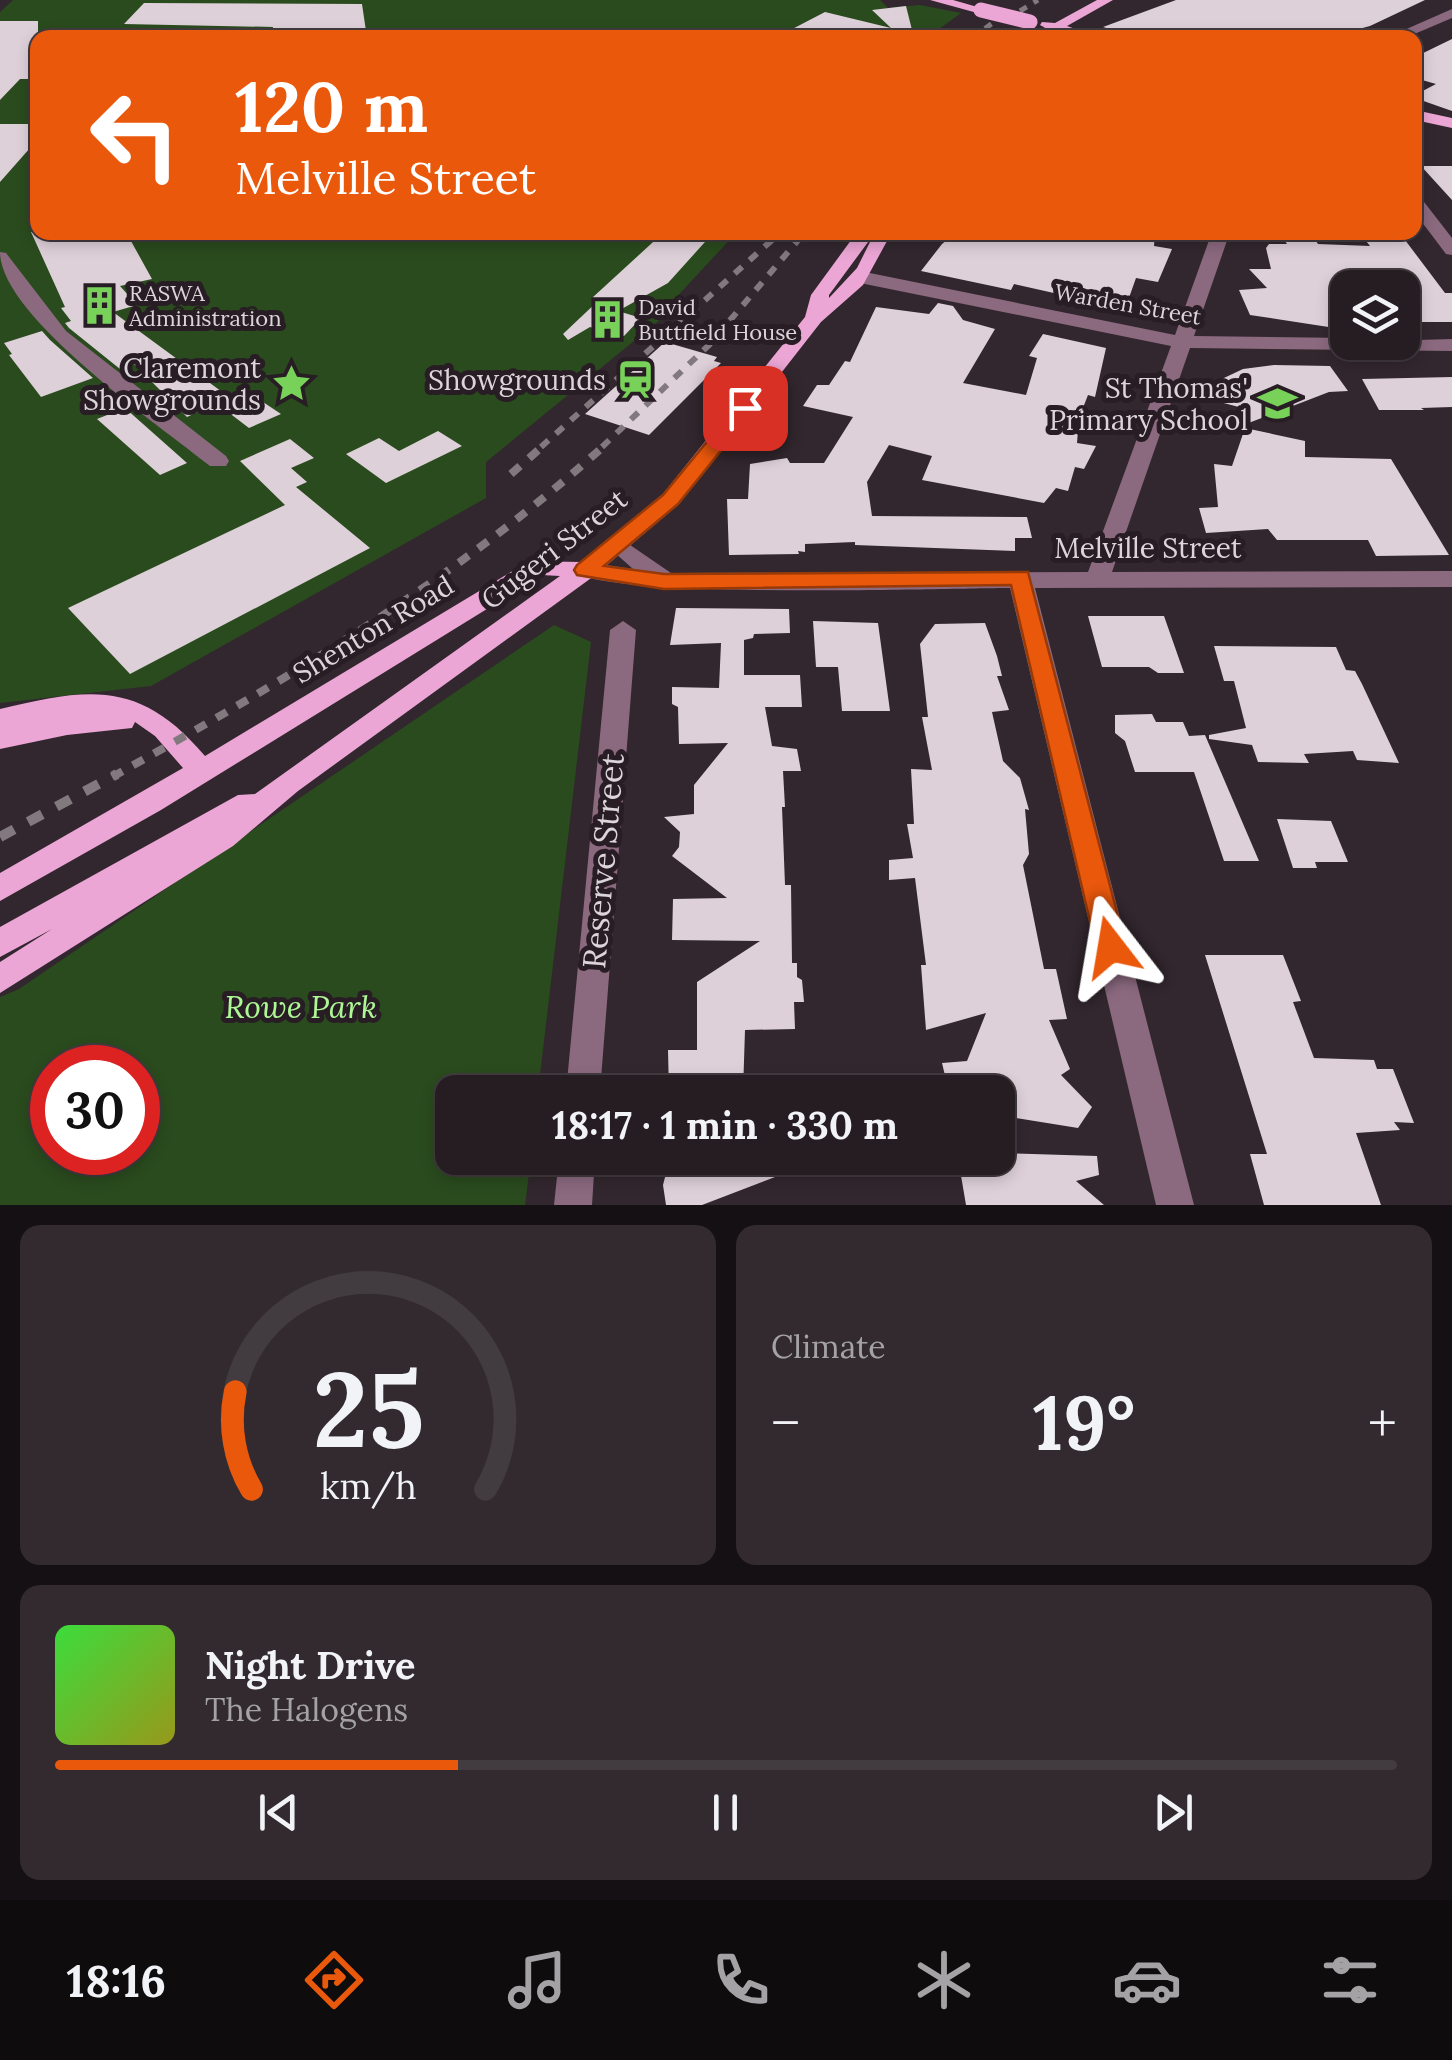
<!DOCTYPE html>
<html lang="en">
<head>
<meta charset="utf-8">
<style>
	body { margin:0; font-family:Lora,serif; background:#322a2f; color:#f1f3f6; height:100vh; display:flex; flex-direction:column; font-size:38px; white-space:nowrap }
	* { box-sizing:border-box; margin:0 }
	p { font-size:32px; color:#a4a2a5 }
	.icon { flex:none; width:55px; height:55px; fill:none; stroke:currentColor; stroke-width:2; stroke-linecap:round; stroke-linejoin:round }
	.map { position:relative; height:1205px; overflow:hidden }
	.side { display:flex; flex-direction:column; gap:20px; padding:20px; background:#151013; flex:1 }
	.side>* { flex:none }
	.banner { position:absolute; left:30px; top:30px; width:1392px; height:210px; border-radius:20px; box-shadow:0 5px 15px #0003,0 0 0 2px #423b40; background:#ea580c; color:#fff; overflow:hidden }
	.controls { position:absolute; left:1330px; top:270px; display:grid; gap:20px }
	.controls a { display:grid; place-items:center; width:90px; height:90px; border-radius:20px; background:#261d22; box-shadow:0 5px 15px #0003,0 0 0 2px #423b40; font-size:50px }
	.speed { position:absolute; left:30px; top:1045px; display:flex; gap:20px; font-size:50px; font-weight:700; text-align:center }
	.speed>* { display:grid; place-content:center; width:130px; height:130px; border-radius:50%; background:#261d22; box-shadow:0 5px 15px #0003,0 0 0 2px #423b40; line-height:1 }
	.speed .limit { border:15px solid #d22; background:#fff; color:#111 }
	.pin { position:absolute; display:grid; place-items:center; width:85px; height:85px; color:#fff; margin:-42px; border-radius:20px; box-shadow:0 5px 15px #0006 }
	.me { position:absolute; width:110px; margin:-55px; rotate:346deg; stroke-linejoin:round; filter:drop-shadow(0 0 8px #0008) }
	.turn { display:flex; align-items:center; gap:35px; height:210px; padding:0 40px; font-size:45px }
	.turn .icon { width:130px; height:130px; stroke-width:2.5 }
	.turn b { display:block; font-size:70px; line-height:85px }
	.big { font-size:75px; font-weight:700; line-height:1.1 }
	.side .card { flex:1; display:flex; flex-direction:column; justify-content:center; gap:15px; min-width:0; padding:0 35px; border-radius:20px; background:#322a2f }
	.side .dial { align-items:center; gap:0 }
	.dial svg { height:260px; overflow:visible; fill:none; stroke:#423b40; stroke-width:7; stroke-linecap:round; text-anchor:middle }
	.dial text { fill:#f1f3f6; stroke:none }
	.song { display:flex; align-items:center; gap:30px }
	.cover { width:120px; height:120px; border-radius:15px; background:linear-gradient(135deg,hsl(120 70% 55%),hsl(60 70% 35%)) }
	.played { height:10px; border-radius:5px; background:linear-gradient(90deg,#ea580c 30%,#423b40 30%) }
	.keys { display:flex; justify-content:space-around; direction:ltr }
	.heat { display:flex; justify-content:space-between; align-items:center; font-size:55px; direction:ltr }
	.side .tiles { flex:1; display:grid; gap:20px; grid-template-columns:1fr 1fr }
	.card:last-child { grid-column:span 2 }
	.trip { position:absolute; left:435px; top:1075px; width:580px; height:100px; border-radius:20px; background:#261d22; box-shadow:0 5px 15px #0003,0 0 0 2px #423b40; font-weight:700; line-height:100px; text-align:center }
	.menu { display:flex; height:160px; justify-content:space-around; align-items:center; background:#0f0c0e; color:#a4a2a5 }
	.menu .icon { width:70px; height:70px }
	.menu .current { color:#ea580c }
	.menu b { font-size:45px; color:#f1f3f6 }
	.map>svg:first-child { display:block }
	.green { fill:#2a4b1e; fill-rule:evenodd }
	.building { fill:#ded0d9 }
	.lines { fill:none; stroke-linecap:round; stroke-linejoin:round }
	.minor { fill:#8b697f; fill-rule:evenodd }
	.major { fill:#eca6d5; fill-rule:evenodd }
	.rail-far3 { stroke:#82797f; stroke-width:5; stroke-dasharray:8 8; stroke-linecap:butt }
	.rail-far2 { stroke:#82797f; stroke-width:6; stroke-dasharray:10 10; stroke-linecap:butt }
	.rail-far1 { stroke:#82797f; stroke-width:8; stroke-dasharray:12 12; stroke-linecap:butt }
	.rail { stroke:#82797f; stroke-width:10; stroke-dasharray:16 16; stroke-linecap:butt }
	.major-bridge { stroke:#eca6d5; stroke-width:15 }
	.route { fill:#ea580c; stroke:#983908; stroke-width:2.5 }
	.labels { text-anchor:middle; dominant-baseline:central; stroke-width:10; stroke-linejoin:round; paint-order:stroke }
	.far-poi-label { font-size:22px; fill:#dbd4d9; stroke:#281d24; text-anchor:start }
	.far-street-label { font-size:22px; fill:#dbd4d9; stroke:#281d24 }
	.poi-label { font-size:28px; fill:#dbd4d9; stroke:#281d24; text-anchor:end }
	.street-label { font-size:28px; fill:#dbd4d9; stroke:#281d24 }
	.near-street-label { font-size:32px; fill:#dbd4d9; stroke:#281d24 }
	.near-park-label { font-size:32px; font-style:italic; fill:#adf795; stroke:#281d24 }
</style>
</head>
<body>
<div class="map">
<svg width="1452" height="1205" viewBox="0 0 1452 1205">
	<rect width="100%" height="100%" fill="#32272e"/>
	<path class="green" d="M13,0h867l8,8 32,-3 41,8 -34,25h-889v194l698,1 -65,70 7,2 -192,157v36l-335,188 -151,17v-691z
		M554,625l37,17 -53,450h-86v66h79l-6,47h-525v-208l19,-8zM52,1068h86v84h-86z"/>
	<path class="building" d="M1176,0h249l-55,26 -45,12h-184l-38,-11z
		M144,3l218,1 5,34h-95l1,-11 -149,-3z
		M906,6l8,32h-139l50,-26 66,16 -19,-18z
		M0,21h38v58h-18l-20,21z
		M1452,39v72l-37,-13v-3l21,-11 -21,-6v-21z
		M0,124h38v15l-38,43z
		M1421,166h31v34z
		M31,232h95l26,47 -32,7 17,19 -24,7 116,85 -42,20 -53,-53 -14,5 -51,-41 -4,-5 6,-2 -10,-13 4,-1z
		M664,232h50l-46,51 -50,28 23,7 -17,18 -34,-9 -22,13 -5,-6 36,-34 -7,-2z
		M957,232h198l-1,14 18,3 -14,33 -22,-4 -11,31 -111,-25 -3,6 -90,-19 21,-27z
		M1279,232h31l8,12 52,2 -11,-14h40l46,61h7v29h-50v-34h-54v42l-98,-15 -11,-25 28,-2 -18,-19h22l-5,-21 3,-4h18z
		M938,303l15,3 10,14 32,9 -32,54 63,12 11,-37 -8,-2 14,-22 63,14 -11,49 -7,-2 -9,23 -2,25 19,3 -12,23 -9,-2 -7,24 -12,-3 -12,15 -122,-23 10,-24 -43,-11 -22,37 5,34 155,1 5,21h-17v13l-160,-6v-3l-50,2v8l-7,-1 1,3 -70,1 -2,-56h21l2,-35 37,-6 3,5h34l29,-46 -50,-11 14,-21h12l16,-24 5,1 26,-55 53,7z
		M42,331l8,9 43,38 -52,19 -32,-42 3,-1 -8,-11z
		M665,342l52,15 -3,4 7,2 -72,72 -64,-21z
		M1274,365l56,1 18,25 -19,1 -83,32 4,-14 -60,-16 53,-25z
		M1452,377v30l-31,1 3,2h-45l-17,-31z
		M254,396l27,18 -32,14 -25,-19z
		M125,408l62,55 -27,12 -63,-56z
		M1245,428l60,13v16l86,2 58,96 -73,1 -8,-16h-91l-9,-11 -62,4 -7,-25 19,-1 -4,-43 18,2z
		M438,431l24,15 -76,37 -40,-29 33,-16 20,13z
		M290,439l24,19 -23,10 16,14 -11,5 74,61 -240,126 -62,-66 217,-103 -45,-44z
		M676,608l113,1 1,24 -36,1 -1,4 -9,2v35h56l2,32h-37l7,39 25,3 4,22h-18l2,36h-3l3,78h6l1,78h5v14l5,3 2,22h-10l1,27 -50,1 -2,62h-74l-1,-42h29v-68l63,-41 -88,-1 1,-41 54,-1 -55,-42 7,-9 1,-15 -16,-15 30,-3v-29l34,-42 -49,1 -1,-37 -6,-3v-17l47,1 2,-45 -51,2z
		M1088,616h76l20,57h-26l-9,-6h-47z
		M813,621l65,2 12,88h-48l-4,-44h-22z
		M985,623l12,33 5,20h-5l12,34 -17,2 11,49 17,17 9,32 -4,-1 4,45 -6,11 21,104h12l11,50 -18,1 21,49 -9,6 31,32 -14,21 -80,-13v-23h-49l-7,-29 25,-2 19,-48 -60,17 -5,-65h5l-11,-87 -26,2v-20l24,-2 -6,-34h7l-3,-55 21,1 -10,-53h6l-8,-73 15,-20z
		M1214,646l122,1 10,23 9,1 7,13 37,79 -42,-3 -4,-9 -49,3 5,9 -51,-1 -6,-17 -43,-6v-4l37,-7 -12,-47h-10z
		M1152,714l4,8h27l6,14 16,-1 54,126h-35l-30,-89h-59l-10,-31 -10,-8v-18z
		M1277,819l54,2 17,41h-33l2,6h-24z
		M1205,955h78l18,46 -8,1 21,56 60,2 3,9h16l21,54 -20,-1 6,8 -44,3 25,72h-117l-14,-51h17z
		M998,1153l99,3 2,19 -23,6 28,24h-138l-8,-47h40z
		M670,1158h151l1,1 -120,46h-36l-3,-20z"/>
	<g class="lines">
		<path class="minor" d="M1452,9v9l-47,20h-19z
			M1415,197l6,1 31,40v17l-6,-1 -31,-41z
			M1212,232h18l-36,104 154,2v4l104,-3v12l-262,-3 -78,224 340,-1v16l-417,1 159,617h-38l-146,-617c-59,0 -414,12 -437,-18l12,-8 48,7 -28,-25 12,-8 54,37 417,-1 83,-226 -311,-63 -9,-6 9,-6 315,64z
			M0,252l6,1 60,78 160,125 3,5 -3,5h-16c-51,-41 -210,-150 -210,-214z
			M623,621l13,9 -36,462h-34l44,-462z
			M559,1158h36l-3,47h-38z"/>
		<path class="major" d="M930,0h23l35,10 -7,4z
			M1097,0h16l-46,26 34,12 -42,-6 -7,6h-15l10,-9 -7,-4 2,-3 13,1z
			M1415,110l37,8v10l-37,-8z
			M857,232h35l-29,53 -42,37 -142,182 -85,72 -296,215 -65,55 -233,147v-31l52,-33 -52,28v-30l238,-132 17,-1 305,-218 -18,-1 -381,235 -161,91v-28l183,-105 -28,-32 -20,-14 -3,6 -65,7 -67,14v-40c90,-22 141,-29 205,47l324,-195 51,1 83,-68 142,-177 6,-22zM874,234l-17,34 -28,30v-3z"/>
		<path class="rail-far3" d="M1020,11l18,-11
			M972,38l22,-16"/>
		<path class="rail-far2" d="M541,447l240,-215
			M602,447l107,-102 96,-113"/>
		<path class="rail-far1" d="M511,474l33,-29
			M112,777c173,-96 346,-199 493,-332"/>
		<path class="rail" d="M0,837l117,-63"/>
		<path class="major-bridge" d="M981,10l49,12"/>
	</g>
	<path class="route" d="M745,402l10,6 -77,96 -74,62 60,8 364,-2 98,375 -5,9 -10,3 -10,-3 -5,-9 -85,-362 -347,4 -87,-14 -3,-5 3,-5 86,-70 75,-91z"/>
	<defs>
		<symbol id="building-bare" viewBox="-9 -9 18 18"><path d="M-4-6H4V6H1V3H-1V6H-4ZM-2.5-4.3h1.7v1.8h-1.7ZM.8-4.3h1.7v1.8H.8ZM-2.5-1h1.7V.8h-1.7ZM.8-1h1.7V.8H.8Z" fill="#78d158" stroke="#281d24" stroke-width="2.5" paint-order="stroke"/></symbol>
		<symbol id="station-bare" viewBox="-9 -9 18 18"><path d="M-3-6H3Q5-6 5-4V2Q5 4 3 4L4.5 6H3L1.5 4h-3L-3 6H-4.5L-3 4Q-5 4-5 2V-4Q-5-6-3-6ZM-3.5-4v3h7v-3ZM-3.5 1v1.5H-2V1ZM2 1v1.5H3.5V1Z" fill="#78d158" stroke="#281d24" stroke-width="2.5" paint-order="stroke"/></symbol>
		<symbol id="sight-bare" viewBox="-9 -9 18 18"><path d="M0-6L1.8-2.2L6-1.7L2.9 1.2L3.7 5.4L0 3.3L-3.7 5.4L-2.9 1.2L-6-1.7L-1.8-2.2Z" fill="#78d158" stroke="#281d24" stroke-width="2.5" paint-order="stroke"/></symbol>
		<symbol id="school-bare" viewBox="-9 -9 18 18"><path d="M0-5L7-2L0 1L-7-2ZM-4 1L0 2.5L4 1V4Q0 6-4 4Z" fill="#78d158" stroke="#281d24" stroke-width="2.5" paint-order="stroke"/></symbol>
	</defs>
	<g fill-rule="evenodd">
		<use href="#building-bare" x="72" y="278" width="55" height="55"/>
		<use href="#building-bare" x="580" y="292" width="55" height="55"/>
		<use href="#station-bare" x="608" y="352" width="55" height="55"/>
		<use href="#sight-bare" x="264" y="356" width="55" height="55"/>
		<use href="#school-bare" x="1250" y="376" width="55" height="55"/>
	</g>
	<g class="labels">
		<g class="far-poi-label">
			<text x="129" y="293">RASWA<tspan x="129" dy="25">Administration</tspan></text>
			<text x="638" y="307">David<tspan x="638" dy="25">Buttfield House</tspan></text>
		</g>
		<g class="far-street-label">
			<text transform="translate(1128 304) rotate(10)">Warden Street</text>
		</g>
		<g class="poi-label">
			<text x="261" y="368">Claremont<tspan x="261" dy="32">Showgrounds</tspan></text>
			<text x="606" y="380">Showgrounds</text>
			<text x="1248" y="388">St Thomas'<tspan x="1248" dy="32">Primary School</tspan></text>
		</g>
		<g class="street-label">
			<text x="1148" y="548">Melville Street</text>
			<text transform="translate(554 549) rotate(-38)">Gugeri Street</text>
			<text transform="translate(373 629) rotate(-31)">Shenton Road</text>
		</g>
		<g class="near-street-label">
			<text transform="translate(603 861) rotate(-85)">Reserve Street</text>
		</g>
		<g class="near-park-label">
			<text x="301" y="1006">Rowe Park</text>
		</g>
	</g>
</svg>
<div class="controls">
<a><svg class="icon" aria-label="layers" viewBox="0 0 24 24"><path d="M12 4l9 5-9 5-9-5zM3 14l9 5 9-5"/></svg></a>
</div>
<div class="speed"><div class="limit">30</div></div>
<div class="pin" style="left:745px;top:408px;background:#d93025"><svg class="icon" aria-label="arrive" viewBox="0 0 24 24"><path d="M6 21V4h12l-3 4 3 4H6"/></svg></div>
<svg class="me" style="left:1111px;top:947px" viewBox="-20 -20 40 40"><path d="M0-17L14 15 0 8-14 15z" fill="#ea580c" stroke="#fff" stroke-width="4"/></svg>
<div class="trip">18:17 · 1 min · 330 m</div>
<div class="banner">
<div class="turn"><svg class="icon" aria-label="left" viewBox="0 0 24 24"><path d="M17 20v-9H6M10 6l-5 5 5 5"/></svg><div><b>120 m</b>Melville Street</div></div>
</div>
</div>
<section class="side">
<div class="tiles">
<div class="card dial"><svg viewBox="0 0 100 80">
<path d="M14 69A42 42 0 1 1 86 69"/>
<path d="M14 69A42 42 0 0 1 9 39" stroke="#ea580c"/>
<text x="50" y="56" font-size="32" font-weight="700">25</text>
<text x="50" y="72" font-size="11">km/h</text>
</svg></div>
<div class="card"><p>Climate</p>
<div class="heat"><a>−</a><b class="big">19°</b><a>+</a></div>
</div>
<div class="card">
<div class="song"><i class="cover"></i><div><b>Night Drive</b><p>The Halogens</p></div></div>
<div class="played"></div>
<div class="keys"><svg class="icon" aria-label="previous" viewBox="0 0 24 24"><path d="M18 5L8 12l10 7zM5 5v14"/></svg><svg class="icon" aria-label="pause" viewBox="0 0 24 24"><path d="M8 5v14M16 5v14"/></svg><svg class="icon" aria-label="next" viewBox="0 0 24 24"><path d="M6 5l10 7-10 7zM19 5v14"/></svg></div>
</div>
</div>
</section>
<nav class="menu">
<b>18:16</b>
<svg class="icon current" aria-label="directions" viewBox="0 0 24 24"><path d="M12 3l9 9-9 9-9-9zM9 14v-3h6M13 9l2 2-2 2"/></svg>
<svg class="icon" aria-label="music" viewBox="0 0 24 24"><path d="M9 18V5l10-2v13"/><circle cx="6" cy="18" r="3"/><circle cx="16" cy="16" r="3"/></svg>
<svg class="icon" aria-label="phone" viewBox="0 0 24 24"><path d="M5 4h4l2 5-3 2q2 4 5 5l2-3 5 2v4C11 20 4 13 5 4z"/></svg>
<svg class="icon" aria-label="climate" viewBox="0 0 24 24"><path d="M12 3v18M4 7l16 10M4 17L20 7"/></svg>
<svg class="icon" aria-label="car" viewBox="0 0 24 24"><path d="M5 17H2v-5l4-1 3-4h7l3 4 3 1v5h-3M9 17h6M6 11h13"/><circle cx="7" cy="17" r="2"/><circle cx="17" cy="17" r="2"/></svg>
<svg class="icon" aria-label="filters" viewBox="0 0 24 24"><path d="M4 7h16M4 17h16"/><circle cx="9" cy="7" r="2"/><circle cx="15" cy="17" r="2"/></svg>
</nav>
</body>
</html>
